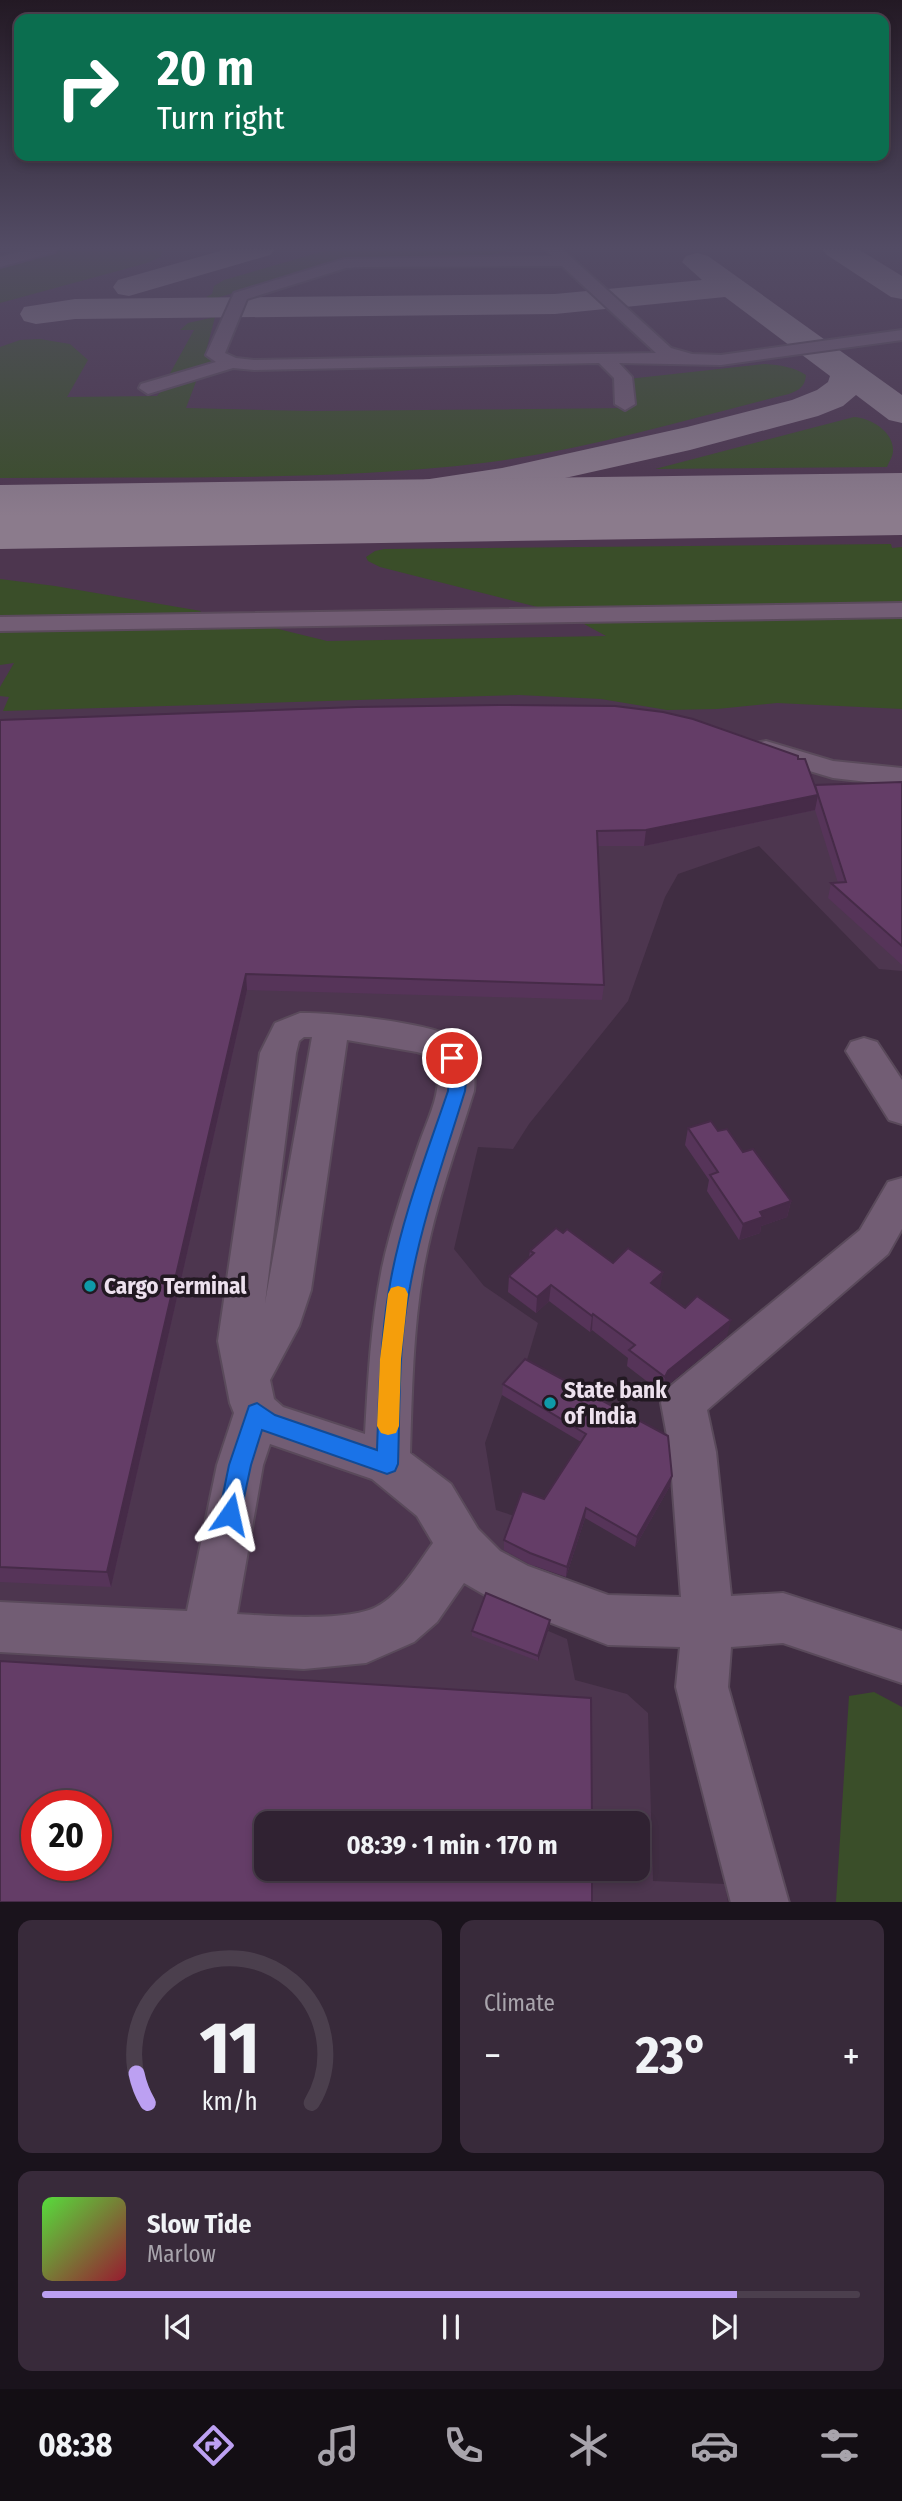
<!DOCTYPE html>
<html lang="en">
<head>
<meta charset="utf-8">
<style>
	body { margin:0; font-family:"Fira Sans Condensed",sans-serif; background:#382a3a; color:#f1f3f6; height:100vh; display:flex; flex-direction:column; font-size:26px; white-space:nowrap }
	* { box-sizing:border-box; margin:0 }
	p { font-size:23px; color:#a8a4ac }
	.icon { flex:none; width:38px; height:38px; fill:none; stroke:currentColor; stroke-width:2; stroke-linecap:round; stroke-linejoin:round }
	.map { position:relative; height:1902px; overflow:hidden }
	.drawer { display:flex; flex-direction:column; gap:18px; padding:18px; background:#1a131c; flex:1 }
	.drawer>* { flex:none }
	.hud { position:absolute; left:14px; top:14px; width:875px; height:147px; border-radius:14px; box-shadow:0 4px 10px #0003,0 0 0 2px #4b3f4d; background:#0b6e4f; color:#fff; overflow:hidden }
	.speed { position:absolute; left:21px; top:1790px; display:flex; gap:14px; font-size:35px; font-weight:700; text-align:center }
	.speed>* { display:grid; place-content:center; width:91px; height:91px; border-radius:50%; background:#302232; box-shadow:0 4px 10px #0003,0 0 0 2px #4b3f4d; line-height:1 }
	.speed .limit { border:10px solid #d22; background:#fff; color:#111 }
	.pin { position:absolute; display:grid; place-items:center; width:60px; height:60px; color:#fff; margin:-30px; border:4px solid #fff; border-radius:50%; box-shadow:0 2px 7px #0007 }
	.me { position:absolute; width:77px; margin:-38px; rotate:11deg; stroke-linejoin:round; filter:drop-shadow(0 0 5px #0008) }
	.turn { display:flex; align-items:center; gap:24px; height:147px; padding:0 28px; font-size:32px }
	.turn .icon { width:91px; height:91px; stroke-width:2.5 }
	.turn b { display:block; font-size:49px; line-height:60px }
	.big { font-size:52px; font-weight:700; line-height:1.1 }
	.drawer .tile { flex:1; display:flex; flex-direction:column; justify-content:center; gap:10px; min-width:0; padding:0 24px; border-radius:14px; background:#382a3a }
	.drawer .dial { align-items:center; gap:0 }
	.dial svg { height:182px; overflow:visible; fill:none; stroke:#4b3f4d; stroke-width:7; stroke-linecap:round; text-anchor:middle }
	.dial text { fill:#f1f3f6; stroke:none }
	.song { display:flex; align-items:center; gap:21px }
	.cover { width:84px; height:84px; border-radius:10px; background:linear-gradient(135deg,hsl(110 70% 55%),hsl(350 70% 35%)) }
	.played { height:7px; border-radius:4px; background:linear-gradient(90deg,#bca0f2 85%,#4b3f4d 85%) }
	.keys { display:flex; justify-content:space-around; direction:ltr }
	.heat { display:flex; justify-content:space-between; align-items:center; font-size:38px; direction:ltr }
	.drawer .tiles { flex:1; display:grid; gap:18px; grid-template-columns:1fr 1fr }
	.tile:last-child { grid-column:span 2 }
	.trip { position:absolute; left:254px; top:1811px; width:396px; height:70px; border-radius:14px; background:#302232; box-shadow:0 4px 10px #0003,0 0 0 2px #4b3f4d; font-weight:700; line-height:70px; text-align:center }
	.dock { display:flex; height:112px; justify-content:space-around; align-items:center; background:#130e14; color:#a8a4ac }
	.dock .icon { width:49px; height:49px }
	.dock .current { color:#bca0f2 }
	.dock b { font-size:32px; color:#f1f3f6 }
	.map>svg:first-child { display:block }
	.built { fill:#4d364f; fill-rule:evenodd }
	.green { fill:#3a4e29 }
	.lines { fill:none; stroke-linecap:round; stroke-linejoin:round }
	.taxiway { fill:#8b7b8c; fill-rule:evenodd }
	.runway { fill:#8b7b8c; fill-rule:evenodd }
	.minor-casing { stroke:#5a4a5b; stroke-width:4 }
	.minor { fill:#725d74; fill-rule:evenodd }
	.wall { fill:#563459 }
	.shaded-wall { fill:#462b48 }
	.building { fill:#643d67; stroke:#462b48; stroke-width:2; fill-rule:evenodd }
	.route { fill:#1a73e8; stroke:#114b97; stroke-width:2 }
	.slow { fill:#f59e0b }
	.culture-dot { fill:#0f9aa8; stroke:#221922; stroke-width:2.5 }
	.labels { text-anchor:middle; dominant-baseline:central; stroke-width:7; stroke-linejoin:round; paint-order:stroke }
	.near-poi-label { font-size:23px; font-weight:bold; fill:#ede1ee; stroke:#221922; text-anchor:start }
</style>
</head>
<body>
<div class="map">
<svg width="902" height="1903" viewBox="0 0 902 1903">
	<rect width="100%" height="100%" fill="#402d42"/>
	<path class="built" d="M0,249h902v722l-23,-2 -120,-123 -81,28 -13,23 -37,104 -99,123 -16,25 -35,-2 -24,102 30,37 54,37 -14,47 -22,25 -17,48 11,67 52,17 -30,91 49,21 8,41 52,14 21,19 5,168 72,3 3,18 -728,1zM37,1806h59v60h-59zM266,1824h371v45h-371z"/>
	<path class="green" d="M63,249h101l-4,8 -13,6 -147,40v-37z
		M331,249h184l-40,10 -73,-2 -61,4 -128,38 -7,-2 6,-3 2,-8 10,-6z
		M215,317l-10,38 11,5 -7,6 -41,11 26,-47h-14l8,-7z
		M40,339l30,5 18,16 -21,37 90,-1 6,-7 34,-10 -11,29 125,3 319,-3 -2,-29 137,-15c15,1 29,3 41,11 -1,12 -7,15 -17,19 -101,25 -202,56 -306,69 -159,19 -322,13 -483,15v-131l20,-7z
		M854,417c17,1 40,15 39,34 0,5 -4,11 -6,16l-232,2z
		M891,544l1,4 10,-1v60l-341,6 -181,-46 -12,-6 -2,-4 9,-6 9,-2z
		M0,579l55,7 146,25 -4,5 -197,4z
		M902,614v95l-125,-6 -60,6 -50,1 -66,-11 -82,-4 -516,16 6,-14 -9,-1v-9l14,-24 -14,2v-36l258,-5 69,17 279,-5 -31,-17z
		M874,1692l28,15v195h-66l13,-206z"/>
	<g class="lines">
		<path class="taxiway" d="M227,249h48l-5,6 -141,41 -11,-2 -5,-7 5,-7z
			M822,249h36l44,27v23l-11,-2 -64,-42z
			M697,253l11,3 194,139v28l-13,-3 -33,-25 -13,11 -25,10 -128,34 -188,42 -222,34 -15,-4 -6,-9 6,-9 237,-36 185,-41 105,-27 25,-10 11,-8 2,-6 -105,-79 -170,17 -480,5 -39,5 -12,-3 -4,-7 4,-7 51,-8 480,-5 147,-14 -20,-18 4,-6z"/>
		<path class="runway" d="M902,473v62l-902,14v-64z"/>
		<defs>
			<path id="minor" d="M31,249h26l-2,3 -55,15v-10z
				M546,249h16l109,99 21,6 29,1 181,-25v10l-181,25 -102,-2 13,14 3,27 -10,6 -10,-6 -1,-26 -15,-15 -345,7 -21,-2 -85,26 -9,-6 2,-4 75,-22 -10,-7 28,-62 110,-34 208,-3zM562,266l94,87 -402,7 -18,-2 -11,-5 22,-54 99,-31 16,-1z
				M902,603v14l-902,14v-14z
				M766,741l67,20 69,7v18l-69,-8 -77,-23 -4,-6 4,-6z
				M300,1013c28,-1 140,10 159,28 14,13 17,32 15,50 -18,58 -39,115 -50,175 -11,61 -12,124 -14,187l41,31 27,45 22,22 28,15 80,29 73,2 -11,-145 -9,-49 6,-14 193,-159 28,-48 14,-4v51l-14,25 -181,156 9,42 15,144 52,-3 119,38v52l-119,-40 -52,4 -3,40 61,216h-58l-55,-216 4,-40 -72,-2 -111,-43 -33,-19 -27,39 -23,20 -48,21 -62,6 -304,-17v-50l187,9 30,-146 17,-52 -4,-10 -12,-62 42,-288 15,-30zM304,1037h8l-47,266 31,-250 3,-12zM347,1040l70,12 13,4 6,5c8,28 -8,57 -17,83 -14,41 -28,82 -37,124 -11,55 -14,111 -17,166l-82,-27 -9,-8 -4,-19 29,-54 12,-36zM270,1444l102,35 45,37 16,27c-16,22 -32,51 -57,64 -29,15 -105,9 -139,7l26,-149z
				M864,1038l13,4 25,38v44l-13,-4 -43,-69 5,-9z"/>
		</defs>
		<use href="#minor" class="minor-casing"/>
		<use href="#minor" class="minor"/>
	</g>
	<path class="wall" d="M0,720l798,39 17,26 87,-3v183l-74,-67 3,-15h7l-23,-73 -171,36h-46l6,139 -2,15 -355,-10 -136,597 -111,-5z
		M688,1128l55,24 48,49 -4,16 -26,9 -1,7 -21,7 -32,-49 2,-11 -24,-35z
		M563,1233l50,30 50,9 -4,17 68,47 -62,51 -3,6 -35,-27 1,-8 -36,-28 -2,2 -41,-31 -13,12 -28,-21 1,-16 20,-19 1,-6z
		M525,1359l145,127 -35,61 -50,-29 -19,59 -37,-13 -25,-14v-10l40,-41 37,-57 -79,-47 1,-11z
		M550,1625l-12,36 -66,-25v-5z"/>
	<path class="shaded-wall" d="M818,795l-3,15 -171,36 2,-16z
		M246,974l1,16 -136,597 -4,-15z
		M791,1201l-4,16 -26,9 -1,7 -21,7 4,-16 17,-12z
		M663,1272l-3,16 -11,11 2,-16z
		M551,1285l-2,16 -13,12 1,-16z
		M593,1314l-1,16 -2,2 2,-16z
		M731,1320l-4,16 -62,51 -3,6 3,-16 3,-6z
		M672,1476l-2,10 -35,61 2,-10z
		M586,1508l-1,10 -19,59 1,-10z
		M550,1620v5l-12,36v-5z"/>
	<path class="building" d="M498,705l117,1 48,6 30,7 105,37v3h7l13,36 -3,-10 87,-3v164l-71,-63 15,-1 -28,-87 -172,35 -49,1 7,154 -358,-11 -139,598 -107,-5v-847l357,-13z
		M711,1121l7,10 9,-2 16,23 10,-3 38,52 -31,11 3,5 -20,7 -33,-49 8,-3 -30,-44z
		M556,1228l7,5 4,-4 46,34 15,-15 35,24 -12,11 34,25 12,-12 34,24 -63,51 -3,6 -36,-27 6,-5 -42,-31 -1,2 -41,-31 -14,12 -28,-21 25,-23 -4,-2z
		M525,1359l143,77 4,40 -35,61 -51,-29 -19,59 -37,-14 -26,-13 18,-49 22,8 42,-65 -83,-50z
		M486,1593l64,27 -12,36 -66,-25z
		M0,1661l591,37 1,126h-326v45h326v33h-592zM37,1806h59v60h-59z"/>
	<linearGradient id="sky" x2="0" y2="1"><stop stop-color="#231924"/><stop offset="0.48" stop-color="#534c65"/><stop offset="1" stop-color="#534c65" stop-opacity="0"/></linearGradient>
	<rect width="902" height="516" fill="url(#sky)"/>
	<path class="route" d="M452,1052l6,2 9,18 -2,19c-20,65 -43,129 -55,196 -12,58 -10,118 -12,177l-3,7 -8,3 -125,-44 -11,35 -12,56 -9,4 -8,-4 -3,-7 10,-49 20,-59 8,-3 18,12 102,35c2,-54 3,-107 12,-160 11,-68 37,-134 59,-199l1,-19 -5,-14z"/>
	<path class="slow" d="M398,1286l7,2 3,6 -7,65 -2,67 -3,7 -8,2 -7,-2 -4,-7 3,-67 8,-65 3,-6z"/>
	<g class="culture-dot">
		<circle cx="90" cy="1286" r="7"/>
		<circle cx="550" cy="1403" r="7"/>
	</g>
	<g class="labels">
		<g class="near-poi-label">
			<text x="104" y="1286">Cargo Terminal</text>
			<text x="564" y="1390">State bank<tspan x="564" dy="26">of India</tspan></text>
		</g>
	</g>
</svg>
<div class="speed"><div class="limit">20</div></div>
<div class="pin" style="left:452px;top:1058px;background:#d93025"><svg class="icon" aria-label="arrive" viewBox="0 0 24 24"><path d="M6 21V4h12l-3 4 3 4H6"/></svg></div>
<svg class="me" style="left:230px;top:1514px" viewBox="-20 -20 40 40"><path d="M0-17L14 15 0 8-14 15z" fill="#1a73e8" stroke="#fff" stroke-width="4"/></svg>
<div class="trip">08:39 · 1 min · 170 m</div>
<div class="hud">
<div class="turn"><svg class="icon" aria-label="right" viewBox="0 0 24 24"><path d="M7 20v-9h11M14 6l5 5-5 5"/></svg><div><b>20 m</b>Turn right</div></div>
</div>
</div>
<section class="drawer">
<div class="tiles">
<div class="tile dial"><svg viewBox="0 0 100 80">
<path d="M14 69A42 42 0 1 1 86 69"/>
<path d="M14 69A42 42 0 0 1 9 56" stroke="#bca0f2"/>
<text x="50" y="56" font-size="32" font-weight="700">11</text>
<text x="50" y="72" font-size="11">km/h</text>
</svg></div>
<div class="tile"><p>Climate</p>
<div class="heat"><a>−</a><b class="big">23°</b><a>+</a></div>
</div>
<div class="tile">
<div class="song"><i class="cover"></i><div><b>Slow Tide</b><p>Marlow</p></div></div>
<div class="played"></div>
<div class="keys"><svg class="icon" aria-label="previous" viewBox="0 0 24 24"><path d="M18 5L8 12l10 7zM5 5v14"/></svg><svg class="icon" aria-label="pause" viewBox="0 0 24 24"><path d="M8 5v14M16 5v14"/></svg><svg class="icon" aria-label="next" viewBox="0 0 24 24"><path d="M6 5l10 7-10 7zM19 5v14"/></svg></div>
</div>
</div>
</section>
<nav class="dock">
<b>08:38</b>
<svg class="icon current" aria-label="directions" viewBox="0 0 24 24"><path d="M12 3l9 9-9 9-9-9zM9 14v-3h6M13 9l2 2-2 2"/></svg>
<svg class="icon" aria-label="music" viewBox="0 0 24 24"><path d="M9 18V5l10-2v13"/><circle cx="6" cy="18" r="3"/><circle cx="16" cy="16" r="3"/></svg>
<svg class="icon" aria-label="phone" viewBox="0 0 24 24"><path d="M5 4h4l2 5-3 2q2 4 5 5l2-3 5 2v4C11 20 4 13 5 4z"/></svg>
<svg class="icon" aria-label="climate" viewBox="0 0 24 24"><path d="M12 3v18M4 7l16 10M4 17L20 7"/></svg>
<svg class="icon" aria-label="car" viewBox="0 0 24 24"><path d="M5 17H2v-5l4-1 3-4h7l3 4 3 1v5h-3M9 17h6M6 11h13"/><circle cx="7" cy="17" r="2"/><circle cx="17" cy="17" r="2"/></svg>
<svg class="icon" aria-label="filters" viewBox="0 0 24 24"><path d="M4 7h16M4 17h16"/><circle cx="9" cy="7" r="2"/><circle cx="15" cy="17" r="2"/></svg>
</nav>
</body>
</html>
